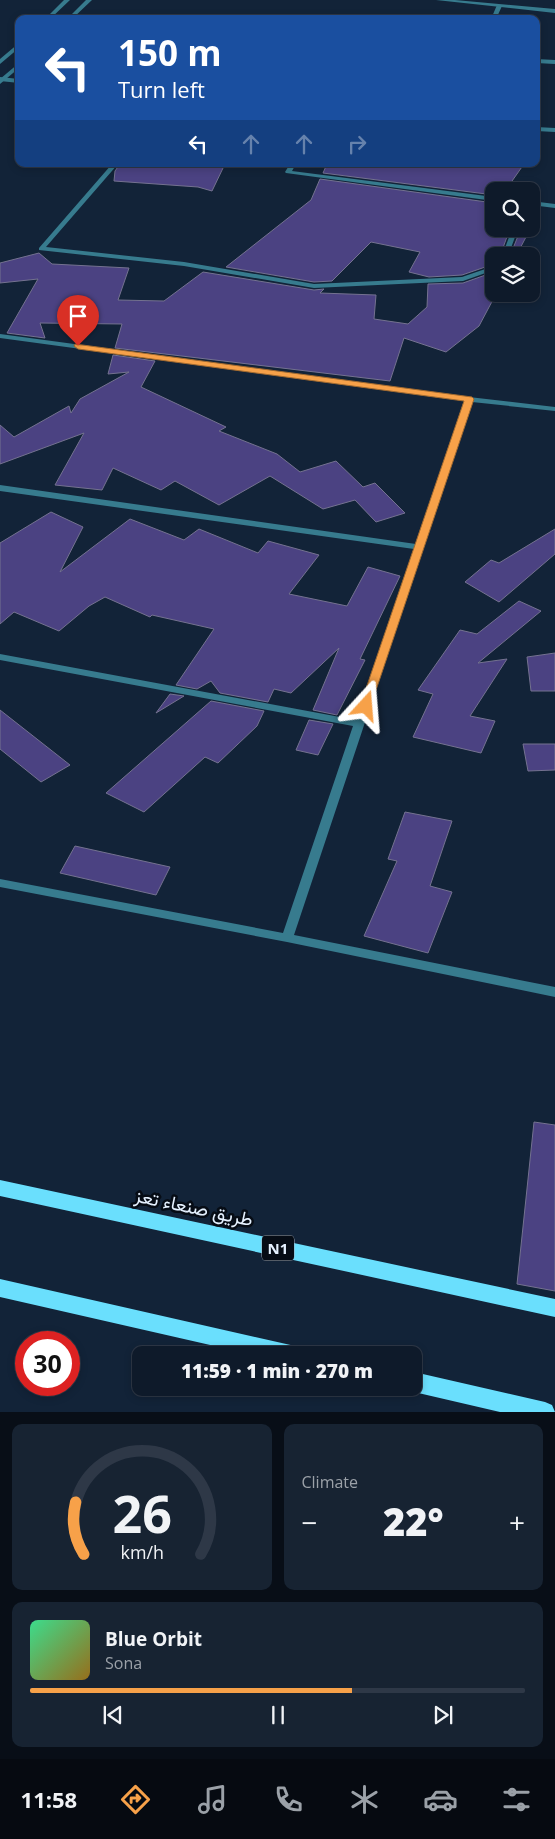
<!DOCTYPE html>
<html lang="en">
<head>
<meta charset="utf-8">
<style>
	body { margin:0; font-family:"Open Sans",Vazirmatn,sans-serif; background:#172332; color:#f1f3f6; height:100vh; display:flex; flex-direction:column; font-size:19px; white-space:nowrap }
	* { box-sizing:border-box; margin:0 }
	p { font-size:16px; color:#9ba1a8 }
	.icon { flex:none; width:28px; height:28px; fill:none; stroke:currentColor; stroke-width:2; stroke-linecap:round; stroke-linejoin:round }
	.map { position:relative; height:1412px; overflow:hidden }
	.side { display:flex; flex-direction:column; gap:12px; padding:12px; background:#080e17; flex:1 }
	.side>* { flex:none }
	.hud { position:absolute; left:15px; top:15px; width:525px; height:152px; border-radius:10px; box-shadow:0 2px 8px #0003,0 0 0 1px #2e3847; background:#1a4fa0; color:#fff; overflow:hidden }
	.controls { position:absolute; left:485px; top:182px; display:grid; gap:10px }
	.controls a { display:grid; place-items:center; width:55px; height:55px; border-radius:10px; background:#0e1a2a; box-shadow:0 2px 8px #0003,0 0 0 1px #2e3847; font-size:25px }
	.speed { position:absolute; left:15px; top:1331px; display:flex; gap:10px; font-size:25px; font-weight:700; text-align:center }
	.speed>* { display:grid; place-content:center; width:65px; height:65px; border-radius:50%; background:#0e1a2a; box-shadow:0 2px 8px #0003,0 0 0 1px #2e3847; line-height:1 }
	.speed .limit { border:8px solid #d22; background:#fff; color:#111 }
	.pin { position:absolute; display:grid; place-items:center; width:42px; height:42px; color:#fff; margin:-51px -21px; border-radius:50% 50% 50% 0; rotate:-45deg; box-shadow:0 0 5px #0007 }
	.pin .icon { rotate:45deg }
	.me { position:absolute; width:55px; margin:-28px; rotate:19deg; stroke-linejoin:round; filter:drop-shadow(0 0 4px #0008) }
	.turn { display:flex; align-items:center; gap:18px; height:105px; padding:0 20px; font-size:22px }
	.turn .icon { width:65px; height:65px; stroke-width:2.5 }
	.turn b { display:block; font-size:35px; line-height:42px }
	.lanes { display:flex; align-items:center; height:48px; padding:0 20px; background:#0003; justify-content:center; gap:25px; direction:ltr }
	.lanes .off { opacity:.35 }
	.big { font-size:38px; font-weight:800; line-height:1.1 }
	.side .card { flex:1; display:flex; flex-direction:column; justify-content:center; gap:8px; min-width:0; padding:0 18px; border-radius:10px; background:#172332 }
	.side .dial { align-items:center; gap:0 }
	.dial svg { height:130px; overflow:visible; fill:none; stroke:#2e3847; stroke-width:7; stroke-linecap:round; text-anchor:middle }
	.dial text { fill:#f1f3f6; stroke:none }
	.song { display:flex; align-items:center; gap:15px }
	.cover { width:60px; height:60px; border-radius:8px; background:linear-gradient(135deg,hsl(150 70% 55%),hsl(40 70% 35%)) }
	.played { height:5px; border-radius:2px; background:linear-gradient(90deg,#f7a149 65%,#2e3847 65%) }
	.keys { display:flex; justify-content:space-around; direction:ltr }
	.heat { display:flex; justify-content:space-between; align-items:center; font-size:28px; direction:ltr }
	.side .tiles { flex:1; display:grid; gap:12px; grid-template-columns:1fr 1fr }
	.card:last-child { grid-column:span 2 }
	.trip { position:absolute; left:132px; top:1346px; width:290px; height:50px; border-radius:10px; background:#0e1a2a; box-shadow:0 2px 8px #0003,0 0 0 1px #2e3847; font-weight:800; line-height:50px; text-align:center }
	.tabs { display:flex; height:80px; justify-content:space-around; align-items:center; background:#060a11; color:#9ba1a8 }
	.tabs .icon { width:35px; height:35px }
	.tabs .active { color:#f7a149 }
	.tabs b { font-size:22px; color:#f1f3f6 }
	.map>svg:first-child { display:block }
	.building { fill:#4b4282; stroke:#747290 }
	.lines { fill:none; stroke-linecap:round; stroke-linejoin:round }
	.minor { fill:#377b8e; fill-rule:evenodd }
	.tertiary { fill:#377b8e; fill-rule:evenodd }
	.trunk { fill:#6adffd; fill-rule:evenodd }
	.route { fill:#f7a149; stroke:#a1692f }
	.labels { text-anchor:middle; dominant-baseline:central; stroke-width:5; stroke-linejoin:round; paint-order:stroke }
	.shield { fill:#060c15; stroke:#a2acb9; stroke-width:1 }
	.shield-label { font-size:15px; font-weight:bold; fill:#e5f1ff }
	.near-street-label { font-size:19px; fill:#e5f1ff; stroke:#060c15 }
</style>
</head>
<body>
<div class="map">
<svg width="555" height="1412" viewBox="0 0 555 1412">
	<rect width="100%" height="100%" fill="#122338"/>
	<path class="building" d="M120,164h70l34,2 -12,25 -14,-4 -84,-6 1,-10z
		M327,164l59,3v-3h138l-19,27h-11v4l-171,-22z
		M320,179l174,24v28l14,3 -8,22h-6v8l-32,11 -33,2 -20,-5 11,-20 -49,-10 -39,39 -18,1 -88,-15 85,-67z
		M518,236l8,1 -10,19h-6z
		M39,253l13,11 77,4 -11,32 46,1 39,-29 111,18 10,-1 -4,4 56,2 -2,24 34,5 19,-17 1,-23 35,-1 31,-11v22h2l-17,32 -33,26 -42,-14 -14,43 -275,-33 7,-24 -82,-1 5,15 -38,-5 31,-54 -38,4v-20z
		M113,355l42,6 -14,26 85,40 -7,4 58,23 23,18 36,-11 27,26 12,-4 30,30 -29,9 -21,-22 -32,9 -53,-33 -51,29 -44,-24 -14,9 -48,-22 -11,22 -47,-5 29,-52 -84,31v-39l14,12 55,-31 2,7 9,-14 49,-27 -21,2z
		M51,512l32,15 -23,45 70,-53 54,21 15,-11 59,24 10,-12 51,14 -30,39 58,12 21,-39 32,9 -40,83 5,1 -28,55 -24,-5 26,-62 -48,45 -17,-4 -6,13 -48,-9 -9,-12 -14,8 -21,-4 38,-56 -62,-14 -2,2 -45,-20 -16,9 -30,25 -45,-19 -14,12v-81z
		M555,529v25l-56,48 -34,-20 26,-22 8,3z
		M519,601l22,10 -63,52 29,-4 -37,57 25,5 -14,32 -68,-16 20,-43 -15,-4 42,-60 17,4z
		M555,653v38h-24l-4,-34z
		M170,694l14,2 -28,17z
		M211,701l53,10 -7,15 -39,37 -13,-6 -61,55 -38,-19z
		M0,710l70,55 -29,17 -41,-33z
		M309,720l24,4 -15,31 -22,-5z
		M523,744h32v26l-27,1z
		M405,812l47,9 -22,65 22,6 -24,61 -64,-17 33,-75 -9,-2z
		M75,846l95,21 -14,28 -96,-22z
		M534,1122l21,3v166l-38,-7z"/>
	<g class="lines">
		<path class="minor" d="M497,5l5,1 -6,13h-5z
			M536,59l19,1v4l-19,-1z
			M0,77l19,2v4l-19,-2z
			M536,127l19,1v4l-19,-1z
			M112,164h6l-72,83 138,15 130,22 148,-7 32,-11v4l-31,11 -149,7 -130,-22 -145,-16v-2z
			M290,164h6l-4,7 202,26v4l-208,-28 -1,-1z
			M531,201l24,3v4l-24,-3z
			M512,229h6l-10,27h-6z
			M0,334l469,63 86,10v4l-83,-9 -178,533 261,52v10l-268,-55 -287,-55v-8l283,54 70,-207 -353,-66v-6l356,66 58,-171 -414,-58v-6l416,59 48,-143 -464,-63z"/>
		<path class="tertiary" d="M64,0h6l-20,19h-5z
			M86,0h6l-20,19h-5z
			M436,0h19l100,9v4z
			M19,43v5l-19,16v-5z
			M19,63v5l-19,16v-5z"/>
		<path class="trunk" d="M0,1180l555,119v18l-555,-121z
			M0,1279l295,67 7,2 3,7h-51l-254,-58z
			M414,1372l131,30 7,3 3,7h-55l-86,-20 -8,-4h8z"/>
	</g>
	<path class="route" d="M75,344l397,53 2,2 -104,309 -4,2 -6,-4 104,-305 -386,-52 -4,-3z"/>
	<g class="labels">
		<rect class="shield" x="262" y="1235.5" width="32" height="25" rx="4"/>
		<g class="shield-label">
			<text x="278" y="1248">N1</text>
		</g>
		<g class="near-street-label">
			<text transform="translate(194 1207) rotate(12)">طريق صنعاء تعز</text>
		</g>
	</g>
</svg>
<div class="controls">
<a><svg class="icon" aria-label="search" viewBox="0 0 24 24"><circle cx="10" cy="10" r="6"/><path d="M15 15l6 6"/></svg></a>
<a><svg class="icon" aria-label="layers" viewBox="0 0 24 24"><path d="M12 4l9 5-9 5-9-5zM3 14l9 5 9-5"/></svg></a>
</div>
<div class="speed"><div class="limit">30</div></div>
<div class="pin" style="left:78px;top:346px;background:#d93025"><svg class="icon" aria-label="arrive" viewBox="0 0 24 24"><path d="M6 21V4h12l-3 4 3 4H6"/></svg></div>
<svg class="me" style="left:366px;top:706px" viewBox="-20 -20 40 40"><path d="M0-17L14 15 0 8-14 15z" fill="#f7a149" stroke="#fff" stroke-width="4"/></svg>
<div class="trip">11:59 · 1 min · 270 m</div>
<div class="hud">
<div class="turn"><svg class="icon" aria-label="left" viewBox="0 0 24 24"><path d="M17 20v-9H6M10 6l-5 5 5 5"/></svg><div><b>150 m</b>Turn left</div></div>
<div class="lanes"><svg class="icon" aria-label="left" viewBox="0 0 24 24"><path d="M17 20v-9H6M10 6l-5 5 5 5"/></svg><svg class="icon off" aria-label="ahead" viewBox="0 0 24 24"><path d="M12 20V5M6 11l6-6 6 6"/></svg><svg class="icon off" aria-label="ahead" viewBox="0 0 24 24"><path d="M12 20V5M6 11l6-6 6 6"/></svg><svg class="icon off" aria-label="right" viewBox="0 0 24 24"><path d="M7 20v-9h11M14 6l5 5-5 5"/></svg></div>
</div>
</div>
<section class="side">
<div class="tiles">
<div class="card dial"><svg viewBox="0 0 100 80">
<path d="M14 69A42 42 0 1 1 86 69"/>
<path d="M14 69A42 42 0 0 1 9 37" stroke="#f7a149"/>
<text x="50" y="56" font-size="32" font-weight="700">26</text>
<text x="50" y="72" font-size="11">km/h</text>
</svg></div>
<div class="card"><p>Climate</p>
<div class="heat"><a>−</a><b class="big">22°</b><a>+</a></div>
</div>
<div class="card">
<div class="song"><i class="cover"></i><div><b>Blue Orbit</b><p>Sona</p></div></div>
<div class="played"></div>
<div class="keys"><svg class="icon" aria-label="previous" viewBox="0 0 24 24"><path d="M18 5L8 12l10 7zM5 5v14"/></svg><svg class="icon" aria-label="pause" viewBox="0 0 24 24"><path d="M8 5v14M16 5v14"/></svg><svg class="icon" aria-label="next" viewBox="0 0 24 24"><path d="M6 5l10 7-10 7zM19 5v14"/></svg></div>
</div>
</div>
</section>
<nav class="tabs">
<b>11:58</b>
<svg class="icon active" aria-label="directions" viewBox="0 0 24 24"><path d="M12 3l9 9-9 9-9-9zM9 14v-3h6M13 9l2 2-2 2"/></svg>
<svg class="icon" aria-label="music" viewBox="0 0 24 24"><path d="M9 18V5l10-2v13"/><circle cx="6" cy="18" r="3"/><circle cx="16" cy="16" r="3"/></svg>
<svg class="icon" aria-label="phone" viewBox="0 0 24 24"><path d="M5 4h4l2 5-3 2q2 4 5 5l2-3 5 2v4C11 20 4 13 5 4z"/></svg>
<svg class="icon" aria-label="climate" viewBox="0 0 24 24"><path d="M12 3v18M4 7l16 10M4 17L20 7"/></svg>
<svg class="icon" aria-label="car" viewBox="0 0 24 24"><path d="M5 17H2v-5l4-1 3-4h7l3 4 3 1v5h-3M9 17h6M6 11h13"/><circle cx="7" cy="17" r="2"/><circle cx="17" cy="17" r="2"/></svg>
<svg class="icon" aria-label="filters" viewBox="0 0 24 24"><path d="M4 7h16M4 17h16"/><circle cx="9" cy="7" r="2"/><circle cx="15" cy="17" r="2"/></svg>
</nav>
</body>
</html>
